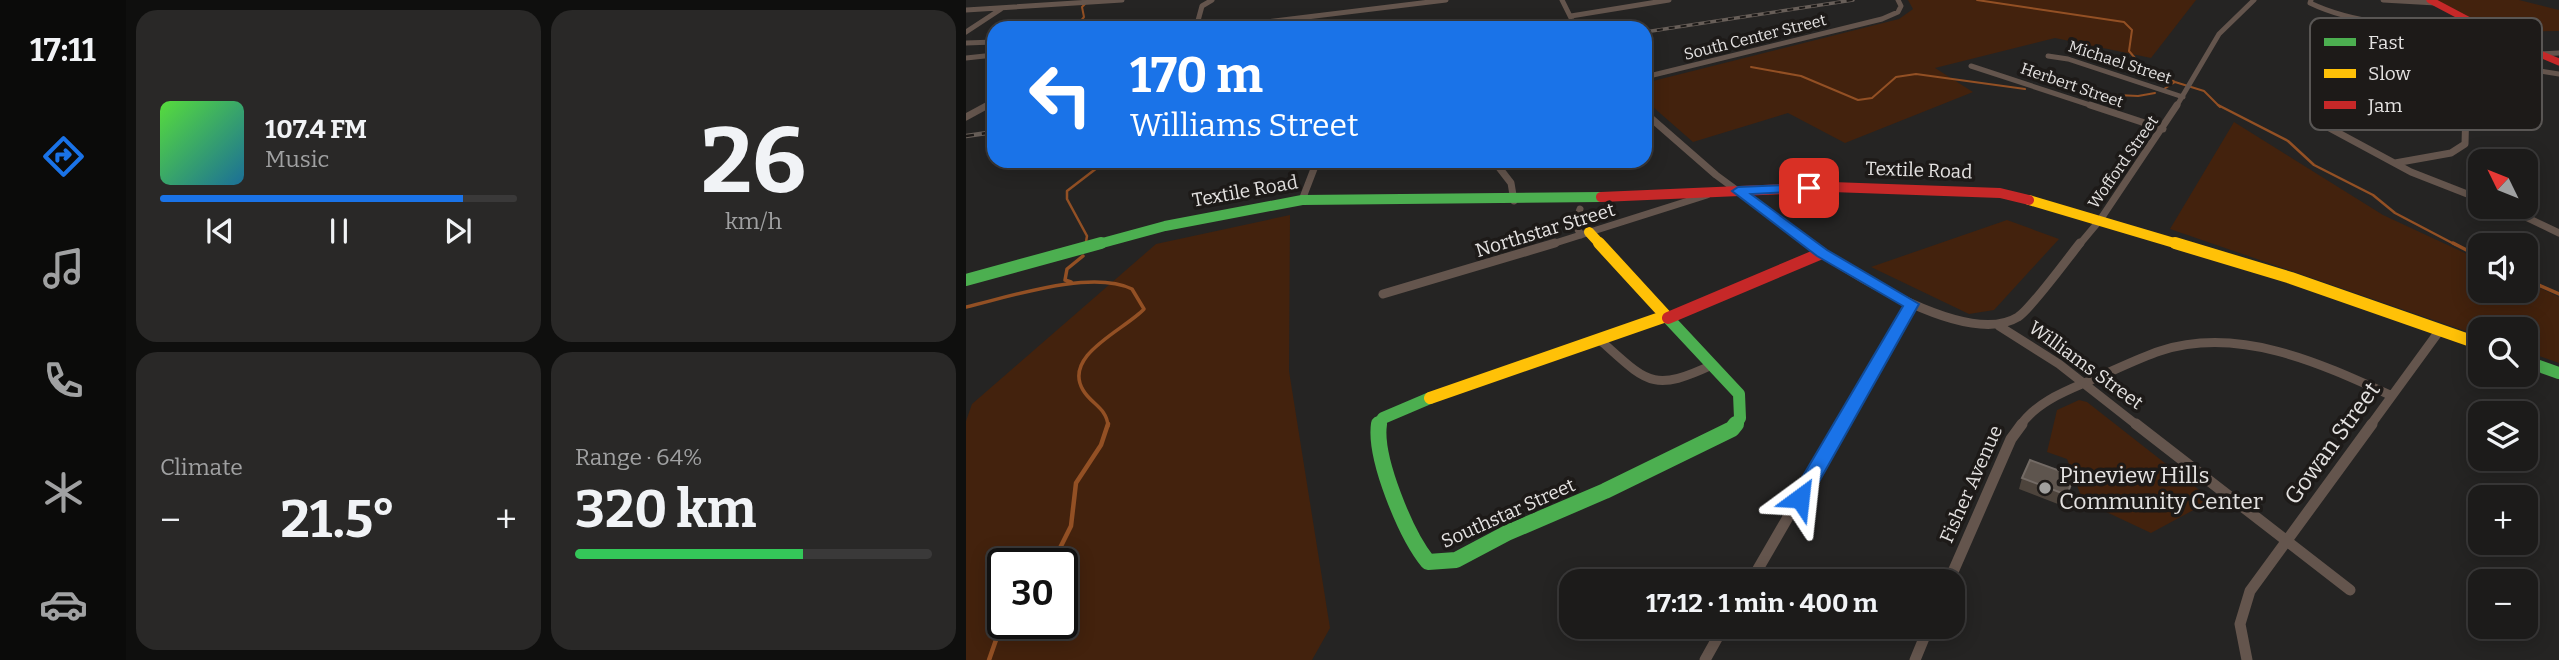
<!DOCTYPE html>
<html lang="en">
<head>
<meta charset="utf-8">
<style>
	body { margin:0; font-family:Bitter,serif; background:#292827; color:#f1f3f6; height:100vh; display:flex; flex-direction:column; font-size:26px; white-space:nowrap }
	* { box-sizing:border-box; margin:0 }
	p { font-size:23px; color:#a0a1a2 }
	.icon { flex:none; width:38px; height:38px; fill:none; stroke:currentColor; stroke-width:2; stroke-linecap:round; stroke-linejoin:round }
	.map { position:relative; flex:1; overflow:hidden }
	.side { display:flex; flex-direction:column; gap:10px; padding:10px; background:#0f0f0e; width:840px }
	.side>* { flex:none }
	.banner { position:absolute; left:21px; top:21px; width:665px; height:147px; border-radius:21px; box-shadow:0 4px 18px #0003,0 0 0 2px #3a3939; background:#1a73e8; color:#fff; overflow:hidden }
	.needle { width:46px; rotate:313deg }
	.fabs { position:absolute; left:1502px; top:149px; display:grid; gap:14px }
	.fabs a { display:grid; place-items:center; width:70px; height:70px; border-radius:14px; background:#1c1b1a; box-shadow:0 4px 18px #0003,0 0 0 2px #3a3939; font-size:35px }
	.speed { position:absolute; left:21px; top:548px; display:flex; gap:14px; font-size:35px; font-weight:700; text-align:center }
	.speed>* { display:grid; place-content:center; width:91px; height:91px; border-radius:50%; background:#1c1b1a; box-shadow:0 4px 18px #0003,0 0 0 2px #3a3939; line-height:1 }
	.speed .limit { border:4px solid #111; border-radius:10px; background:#fff; color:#111 }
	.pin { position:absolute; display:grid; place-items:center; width:60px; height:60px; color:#fff; margin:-30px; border-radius:14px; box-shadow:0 4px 10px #0006 }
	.me { position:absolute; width:77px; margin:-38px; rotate:30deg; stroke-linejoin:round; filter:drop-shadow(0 0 5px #0008) }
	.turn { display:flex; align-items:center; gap:24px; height:147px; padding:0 28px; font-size:32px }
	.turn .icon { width:91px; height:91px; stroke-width:2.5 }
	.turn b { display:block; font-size:49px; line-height:60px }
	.big { font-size:52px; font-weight:700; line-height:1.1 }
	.side .tile { flex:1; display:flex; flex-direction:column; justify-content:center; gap:10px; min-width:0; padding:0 24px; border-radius:21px; background:#292827 }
	.side .dial { align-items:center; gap:0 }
	.dial b { font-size:91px; line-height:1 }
	.song { display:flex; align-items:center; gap:21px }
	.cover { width:84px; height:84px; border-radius:10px; background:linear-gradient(135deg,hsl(110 70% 55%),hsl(200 70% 35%)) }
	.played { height:7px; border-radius:4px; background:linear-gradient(90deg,#1a73e8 85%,#3a3939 85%) }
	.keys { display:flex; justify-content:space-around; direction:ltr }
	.heat { display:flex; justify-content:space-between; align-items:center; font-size:38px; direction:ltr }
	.charge { height:10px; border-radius:5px; background:linear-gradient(90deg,#34c759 64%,#3a3939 0) }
	.side .tiles { flex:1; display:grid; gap:10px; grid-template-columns:repeat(2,1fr) }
	.trip { position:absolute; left:593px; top:569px; width:406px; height:70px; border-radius:21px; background:#1c1b1a; box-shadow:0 4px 18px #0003,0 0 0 2px #3a3939; font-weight:700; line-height:70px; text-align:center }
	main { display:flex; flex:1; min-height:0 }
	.tab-bar { display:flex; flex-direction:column; width:126px; justify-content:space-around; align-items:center; background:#0b0b0a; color:#a0a1a2 }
	.tab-bar .icon { width:49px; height:49px }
	.tab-bar .selected { color:#1a73e8 }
	.tab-bar b { font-size:32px; color:#f1f3f6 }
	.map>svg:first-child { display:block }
	.green { fill:#43220d; fill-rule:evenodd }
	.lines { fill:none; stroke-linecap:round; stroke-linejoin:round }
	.stream-far3 { stroke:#935024; stroke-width:2 }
	.stream-far2 { stroke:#935024; stroke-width:2.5 }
	.stream-far1 { stroke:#935024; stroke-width:3.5 }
	.stream { stroke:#935024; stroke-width:4.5 }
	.street-far3 { stroke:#64554d; stroke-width:5 }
	.street-far2 { stroke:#64554d; stroke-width:7 }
	.street-far1 { stroke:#64554d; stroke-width:9 }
	.street { stroke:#64554d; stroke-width:11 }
	.fast-far2 { stroke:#4caf50; stroke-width:10 }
	.fast-far1 { stroke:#4caf50; stroke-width:12 }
	.fast { stroke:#4caf50; stroke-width:16 }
	.slow-far1 { stroke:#ffc107; stroke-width:10 }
	.slow { stroke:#ffc107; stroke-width:12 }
	.jam-far2 { stroke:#c62828; stroke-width:7 }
	.jam-far1 { stroke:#c62828; stroke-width:10 }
	.jam { stroke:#c62828; stroke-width:12 }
	.rail-far1-casing { stroke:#685f59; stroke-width:3.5 }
	.rail-casing { stroke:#685f59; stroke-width:4.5 }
	.rail-far1 { stroke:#1d1a18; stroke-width:2; stroke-dasharray:6; stroke-linecap:butt }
	.rail { stroke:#1d1a18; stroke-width:2.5; stroke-dasharray:8; stroke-linecap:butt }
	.wall { fill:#4d443c }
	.building { fill:#5e554e; stroke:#736b65; stroke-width:2 }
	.route { fill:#1a73e8; stroke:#114b97; stroke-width:2 }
	.poi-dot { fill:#a1a09e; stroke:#1d1a18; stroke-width:2.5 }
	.labels { text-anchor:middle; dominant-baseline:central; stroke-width:7; stroke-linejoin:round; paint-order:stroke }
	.far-street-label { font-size:16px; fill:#e4e2e1; stroke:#1d1a18 }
	.street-label { font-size:19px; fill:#e4e2e1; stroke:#1d1a18 }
	.near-street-label { font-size:23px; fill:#e4e2e1; stroke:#1d1a18 }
	.near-poi-label { font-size:23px; fill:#e4e2e1; stroke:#1d1a18; text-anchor:start }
	.key { fill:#1d1a18; stroke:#595654; stroke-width:2 }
	.key-label { font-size:19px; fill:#e4e2e1 }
</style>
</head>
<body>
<main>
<nav class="tab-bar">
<b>17:11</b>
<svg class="icon selected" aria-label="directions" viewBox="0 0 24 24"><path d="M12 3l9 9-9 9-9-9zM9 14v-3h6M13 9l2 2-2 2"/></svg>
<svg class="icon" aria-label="music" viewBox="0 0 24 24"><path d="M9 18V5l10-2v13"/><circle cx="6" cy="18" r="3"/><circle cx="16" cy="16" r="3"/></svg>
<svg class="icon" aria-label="phone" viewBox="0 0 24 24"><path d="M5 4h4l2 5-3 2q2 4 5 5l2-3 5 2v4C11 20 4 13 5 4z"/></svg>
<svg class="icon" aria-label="climate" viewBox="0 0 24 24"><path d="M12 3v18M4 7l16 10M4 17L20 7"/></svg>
<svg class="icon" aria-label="car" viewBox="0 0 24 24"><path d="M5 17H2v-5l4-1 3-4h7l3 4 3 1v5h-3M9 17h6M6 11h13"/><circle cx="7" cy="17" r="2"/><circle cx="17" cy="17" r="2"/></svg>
</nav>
<section class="side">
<div class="tiles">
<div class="tile">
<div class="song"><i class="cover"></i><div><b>107.4 FM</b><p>Music</p></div></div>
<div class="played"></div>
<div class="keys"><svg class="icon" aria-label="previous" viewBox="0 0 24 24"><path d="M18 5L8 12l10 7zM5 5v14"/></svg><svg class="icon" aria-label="pause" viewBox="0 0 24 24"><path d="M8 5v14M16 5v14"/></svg><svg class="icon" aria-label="next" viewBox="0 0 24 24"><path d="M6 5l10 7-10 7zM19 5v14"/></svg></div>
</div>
<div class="tile dial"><b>26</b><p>km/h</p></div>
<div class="tile"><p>Climate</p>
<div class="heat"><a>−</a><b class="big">21.5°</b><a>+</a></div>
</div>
<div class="tile"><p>Range · 64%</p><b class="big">320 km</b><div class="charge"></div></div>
</div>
</section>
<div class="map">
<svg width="1593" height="660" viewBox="0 0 1593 660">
	<rect width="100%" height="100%" fill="#252423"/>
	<path class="green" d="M942,0h288l-45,58 -96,-20 -120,30 38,24 -128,51 -57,-30 -95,29 -48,-42v-17l254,-64 14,-10z
		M1471,0h82l40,10v21l-62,1z
		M1268,122l149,93 97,45v30h45v-9l34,16v66l-34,-12v-22h-45v7l-310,-107z
		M324,215l-1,156 41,257 -18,32h-346v-239l6,-17 184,-160zM37,564h59v59h-59z
		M1041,220l52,19 -65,71 -25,4 -98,-47z
		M1113,400l8,2 125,98 -61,33 -68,-32 -16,-42 -20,-7 10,-42z"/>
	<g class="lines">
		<path class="stream-far3" d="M1011,0l147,22 8,8 -3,21 11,13 35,18 29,9 16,16
			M109,28l9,-11 -2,-10 3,-3
			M785,67l50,9 57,24 14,-2 24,-21 20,-3 109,15
			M1198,89l11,-7
			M1109,93l63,3 17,-3"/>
		<path class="stream-far2" d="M1252,105l70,36 26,24 59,30 22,18 61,32
			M120,242l1,-6 -20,-37v-8l39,-30"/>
		<path class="stream-far1" d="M1487,243l27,14
			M1559,279l34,15
			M105,282l-6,-2 2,-11 16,-13
			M0,307c43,-10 125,-38 166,-18l12,20c-18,20 -82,46 -61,81 8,14 24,18 25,36"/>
		<path class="stream" d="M86,564l19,-38 5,-43 25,-38 7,-21
			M23,660l8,-23 10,-14"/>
		<path class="street-far3" d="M596,0l14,28
			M1345,0l-1,3c52,25 119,24 176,27
			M1417,0l53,3
			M0,10l156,-10
			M605,16l98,-16
			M230,28l6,-22 10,-6
			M251,28l229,-28
			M0,32l35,-23
			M0,43l28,-1
			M1574,54l19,-1
			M1082,56l20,3 115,38
			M0,58l28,-3
			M1005,66l125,41
			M1357,67l15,-18 25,-5 196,30
			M679,77l237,-58 16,-7 3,-6 -3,-6
			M19,107l9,-5
			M1210,107l43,-73 35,-34
			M1500,107l1,-47"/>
		<path class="street-far2" d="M1124,105l73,24
			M679,113l71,62 95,70
			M0,117l22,-12
			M1356,124l89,48 69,27
			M528,161l17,22 3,18
			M1429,163l56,-10 14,-9 1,-39
			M336,200l15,-39
			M1537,206l56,27
			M614,209l-5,15 6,11
			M583,245l158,-50
			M1113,245l21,-25 77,-115"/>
		<path class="street-far1" d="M842,243c42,30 160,105 210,74 12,-7 50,-59 62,-74
			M417,294l172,-51
			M1033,326l60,38 79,62
			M635,341c46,41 51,52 111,24
			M875,426l70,-122
			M1054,426c18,-26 49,-36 76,-48 21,-9 43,-20 64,-27 79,-26 162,13 232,45
			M1404,426l70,-96"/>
		<path class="street" d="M1170,424l214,166
			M785,581l91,-157
			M983,581l62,-142 11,-15
			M739,660l19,-34
			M949,660l14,-34
			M1281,660l-7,-36 10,-33 122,-167"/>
		<path class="fast-far2" d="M129,245l70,-19 137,-26 299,-3"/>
		<path class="fast-far1" d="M0,280l135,-37
			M702,318l71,76 1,24 -5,8
			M1559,361l34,12
			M412,426l5,-8 47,-20"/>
		<path class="fast" d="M413,424c-5,34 27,111 49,138l28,-2 51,-27 98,-42 127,-62 4,-5"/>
		<path class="slow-far1" d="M1063,200l152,45
			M623,232l12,13"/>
		<path class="slow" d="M1209,243l116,35 189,66
			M464,398l236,-82 -67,-73"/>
		<path class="jam-far2" d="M1464,0l72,38 57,24"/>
		<path class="jam-far1" d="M635,197l231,-10 168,6 29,7"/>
		<path class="jam" d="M702,318l154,-65"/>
		<defs>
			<path id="rail-far1" d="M679,32l208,-32"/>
			<path id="rail" d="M0,136l28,-4"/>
		</defs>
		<use href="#rail-far1" class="rail-far1-casing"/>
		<use href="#rail" class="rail-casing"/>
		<use href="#rail-far1" class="rail-far1"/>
		<use href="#rail" class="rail"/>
	</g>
	<path class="wall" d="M1056,478l48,9 -7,19 -44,-17z"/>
	<path class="building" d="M1064,460l44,16 -7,19 -45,-17z"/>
	<path class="route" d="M843,184l4,1v6l-62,3 76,56 92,54 -112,199h-14l-3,-5 113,-192 -86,-50 -85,-65 6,-4z"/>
	<circle class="poi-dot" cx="1079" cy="488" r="7"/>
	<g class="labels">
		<g class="far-street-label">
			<text transform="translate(789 37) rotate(-14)">South Center Street</text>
			<text transform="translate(1154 62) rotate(18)">Michael Street</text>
			<text transform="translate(1106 85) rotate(19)">Herbert Street</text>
			<text transform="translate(1157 162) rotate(-55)">Wofford Street</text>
		</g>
		<g class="street-label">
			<text transform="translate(953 170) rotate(2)">Textile Road</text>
			<text transform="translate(279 191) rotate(-10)">Textile Road</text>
			<text transform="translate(579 230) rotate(-17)">Northstar Street</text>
			<text transform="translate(1120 365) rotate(36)">Williams Street</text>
			<text transform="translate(1005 484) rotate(-66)">Fisher Avenue</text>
			<text transform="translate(542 513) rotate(-24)">Southstar Street</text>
		</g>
		<g class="near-street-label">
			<text transform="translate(1366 443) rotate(-54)">Gowan Street</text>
		</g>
		<g class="near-poi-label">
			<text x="1093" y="475">Pineview Hills<tspan x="1093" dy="26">Community Center</tspan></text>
		</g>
	</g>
	<rect x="1344" y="18" width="232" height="112" rx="10" class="key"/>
	<rect x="1358" y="38" width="32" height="8" fill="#4caf50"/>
	<rect x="1358" y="69" width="32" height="9" fill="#ffc107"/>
	<rect x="1358" y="101" width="32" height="8" fill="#c62828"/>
	<g class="key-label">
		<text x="1402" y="49">Fast</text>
		<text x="1402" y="80">Slow</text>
		<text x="1402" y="112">Jam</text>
	</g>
</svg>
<div class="fabs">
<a><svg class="needle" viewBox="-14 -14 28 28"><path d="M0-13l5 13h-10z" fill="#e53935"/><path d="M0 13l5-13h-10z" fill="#a0a1a2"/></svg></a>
<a><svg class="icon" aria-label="sound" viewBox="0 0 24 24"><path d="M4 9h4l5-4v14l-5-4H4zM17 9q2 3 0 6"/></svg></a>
<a><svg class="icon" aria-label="search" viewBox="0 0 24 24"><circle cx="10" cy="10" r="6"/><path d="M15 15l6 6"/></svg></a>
<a><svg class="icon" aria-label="layers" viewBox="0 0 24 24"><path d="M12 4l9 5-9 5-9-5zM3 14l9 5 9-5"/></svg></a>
<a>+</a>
<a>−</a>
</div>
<div class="speed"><div class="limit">30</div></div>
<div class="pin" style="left:843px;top:188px;background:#d93025"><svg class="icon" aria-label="arrive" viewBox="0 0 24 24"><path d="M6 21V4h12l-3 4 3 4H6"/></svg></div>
<svg class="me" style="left:834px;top:498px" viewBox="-20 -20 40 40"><path d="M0-17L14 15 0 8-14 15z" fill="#1a73e8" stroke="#fff" stroke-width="4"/></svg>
<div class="trip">17:12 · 1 min · 400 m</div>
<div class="banner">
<div class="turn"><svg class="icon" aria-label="left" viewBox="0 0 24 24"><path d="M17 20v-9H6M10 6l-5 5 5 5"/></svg><div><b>170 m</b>Williams Street</div></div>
</div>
</div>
</main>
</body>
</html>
